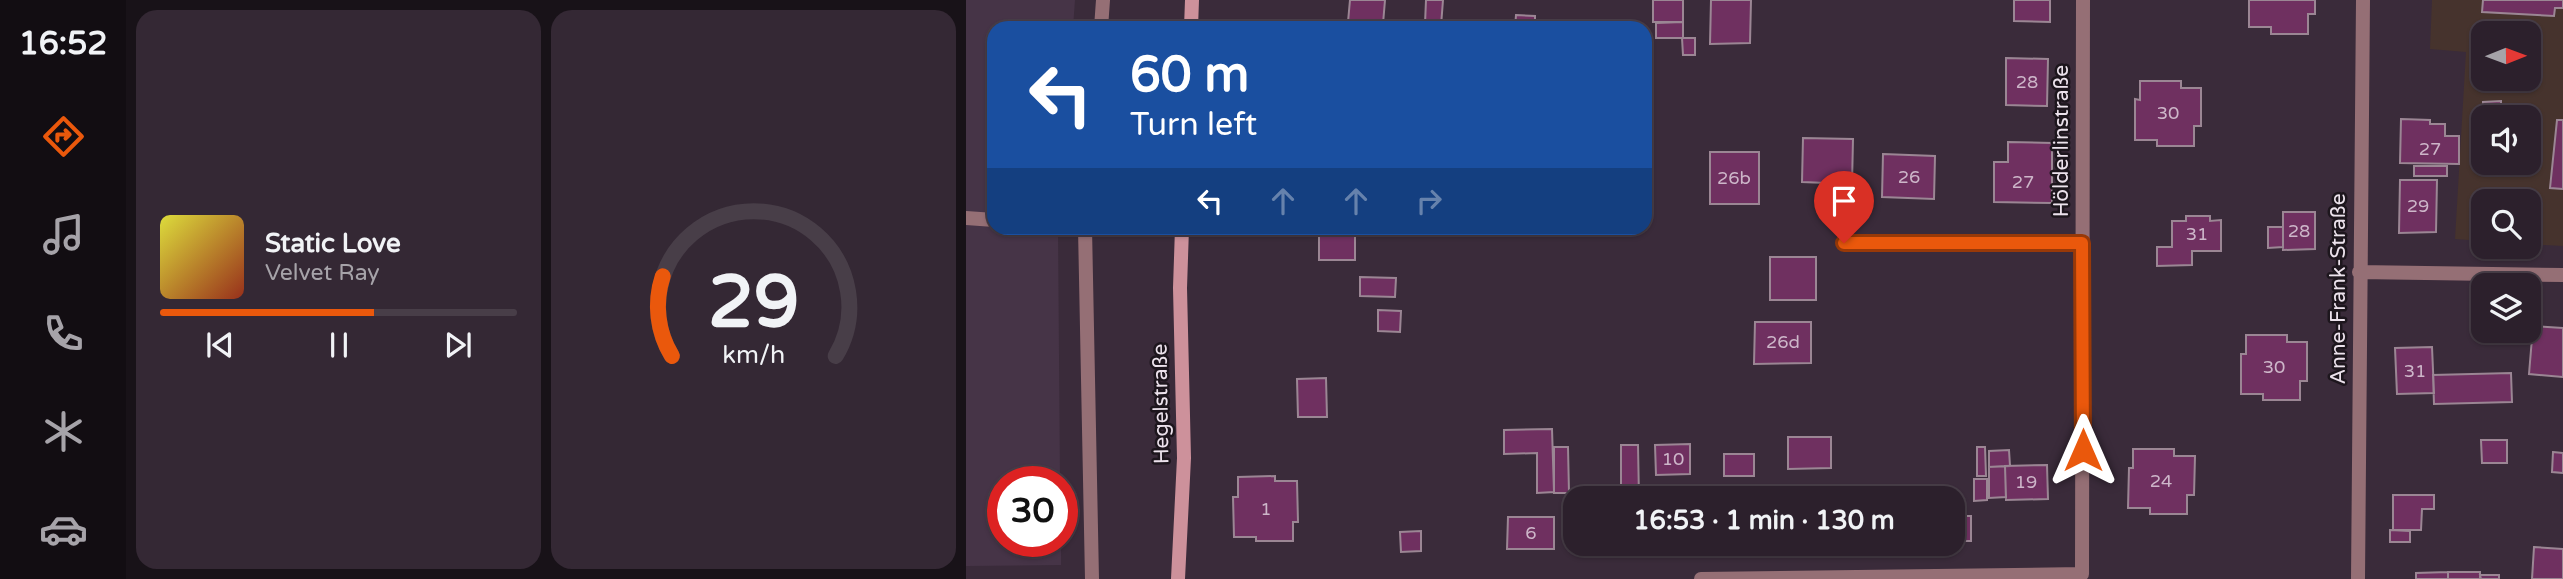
<!DOCTYPE html>
<html lang="en">
<head>
<meta charset="utf-8">
<style>
	body { margin:0; font-family:"Varela Round",sans-serif; background:#342834; color:#f1f3f6; height:100vh; display:flex; flex-direction:column; font-size:26px; white-space:nowrap }
	* { box-sizing:border-box; margin:0 }
	p { font-size:23px; color:#a6a3a9 }
	.icon { flex:none; width:38px; height:38px; fill:none; stroke:currentColor; stroke-width:2; stroke-linecap:round; stroke-linejoin:round }
	.map { position:relative; flex:1; overflow:hidden }
	.drawer { display:flex; flex-direction:column; gap:10px; padding:10px; background:#181218; width:840px }
	.drawer>* { flex:none }
	.top-card { position:absolute; left:21px; top:21px; width:665px; height:214px; border-radius:21px; box-shadow:0 2px 5px #0004,0 0 0 2px #483e48; background:#1a4fa0; color:#fff; overflow:hidden }
	.needle { width:46px; rotate:89deg }
	.controls { position:absolute; left:1505px; top:21px; display:grid; gap:14px }
	.controls a { display:grid; place-items:center; width:70px; height:70px; border-radius:14px; background:#2c202c; box-shadow:0 2px 5px #0004,0 0 0 2px #483e48; font-size:35px }
	.speed { position:absolute; left:21px; top:466px; display:flex; gap:14px; font-size:35px; font-weight:700; text-align:center }
	.speed>* { display:grid; place-content:center; width:91px; height:91px; border-radius:50%; background:#2c202c; box-shadow:0 2px 5px #0004,0 0 0 2px #483e48; line-height:1 }
	.speed .limit { border:10px solid #d22; background:#fff; color:#111 }
	.pin { position:absolute; display:grid; place-items:center; width:60px; height:60px; color:#fff; margin:-72px -30px; border-radius:50% 50% 50% 0; rotate:-45deg; box-shadow:0 0 7px #0007 }
	.pin .icon { rotate:45deg }
	.me { position:absolute; width:77px; margin:-38px; rotate:0deg; stroke-linejoin:round; filter:drop-shadow(0 0 5px #0008) }
	.turn { display:flex; align-items:center; gap:24px; height:147px; padding:0 28px; font-size:32px }
	.turn .icon { width:91px; height:91px; stroke-width:2.5 }
	.turn b { display:block; font-size:49px; line-height:60px }
	.lanes { display:flex; align-items:center; height:66px; padding:0 28px; background:#0003; justify-content:center; gap:35px; direction:ltr }
	.lanes .off { opacity:.35 }
	.drawer .widget { flex:1; display:flex; flex-direction:column; justify-content:center; gap:10px; min-width:0; padding:0 24px; border-radius:21px; background:#342834 }
	.drawer .dial { align-items:center; gap:0 }
	.dial svg { height:182px; overflow:visible; fill:none; stroke:#483e48; stroke-width:7; stroke-linecap:round; text-anchor:middle }
	.dial text { fill:#f1f3f6; stroke:none }
	.song { display:flex; align-items:center; gap:21px }
	.cover { width:84px; height:84px; border-radius:10px; background:linear-gradient(135deg,hsl(60 70% 55%),hsl(10 70% 35%)) }
	.played { height:7px; border-radius:4px; background:linear-gradient(90deg,#ea580c 60%,#483e48 60%) }
	.keys { display:flex; justify-content:space-around; direction:ltr }
	.drawer .tiles { flex:1; display:grid; gap:10px; grid-template-columns:repeat(2,1fr) }
	.trip { position:absolute; left:597px; top:486px; width:402px; height:70px; border-radius:21px; background:#2c202c; box-shadow:0 2px 5px #0004,0 0 0 2px #483e48; font-weight:800; line-height:70px; text-align:center }
	main { display:flex; flex:1; min-height:0 }
	.menu { display:flex; flex-direction:column; width:126px; justify-content:space-around; align-items:center; background:#120d12; color:#a6a3a9 }
	.menu .icon { width:49px; height:49px }
	.menu .active { color:#ea580c }
	.menu b { font-size:32px; color:#f1f3f6 }
	.map>svg:first-child { display:block }
	.built { fill:#463447 }
	.education { fill:#46332d; fill-rule:evenodd }
	.building { fill:#6f3060; stroke:#9b8694; stroke-width:2 }
	.lines { fill:none; stroke-linecap:round; stroke-linejoin:round }
	.lane { stroke:#956f75; stroke-width:14 }
	.street { stroke:#956f75; stroke-width:14 }
	.secondary { stroke:#cd919b; stroke-width:14 }
	.route-casing { stroke:#983908; stroke-width:18 }
	.route { stroke:#ea580c; stroke-width:12 }
	.labels { text-anchor:middle; dominant-baseline:central; stroke-width:5; stroke-linejoin:round; paint-order:stroke }
	.number-label { font-size:18px; fill:#cdb6c9 }
	.street-label { font-size:21px; fill:#ece2ec; stroke:#1d161d }
</style>
</head>
<body>
<main>
<nav class="menu">
<b>16:52</b>
<svg class="icon active" aria-label="directions" viewBox="0 0 24 24"><path d="M12 3l9 9-9 9-9-9zM9 14v-3h6M13 9l2 2-2 2"/></svg>
<svg class="icon" aria-label="music" viewBox="0 0 24 24"><path d="M9 18V5l10-2v13"/><circle cx="6" cy="18" r="3"/><circle cx="16" cy="16" r="3"/></svg>
<svg class="icon" aria-label="phone" viewBox="0 0 24 24"><path d="M5 4h4l2 5-3 2q2 4 5 5l2-3 5 2v4C11 20 4 13 5 4z"/></svg>
<svg class="icon" aria-label="climate" viewBox="0 0 24 24"><path d="M12 3v18M4 7l16 10M4 17L20 7"/></svg>
<svg class="icon" aria-label="car" viewBox="0 0 24 24"><path d="M5 17H2v-5l4-1 3-4h7l3 4 3 1v5h-3M9 17h6M6 11h13"/><circle cx="7" cy="17" r="2"/><circle cx="17" cy="17" r="2"/></svg>
</nav>
<section class="drawer">
<div class="tiles">
<div class="widget">
<div class="song"><i class="cover"></i><div><b>Static Love</b><p>Velvet Ray</p></div></div>
<div class="played"></div>
<div class="keys"><svg class="icon" aria-label="previous" viewBox="0 0 24 24"><path d="M18 5L8 12l10 7zM5 5v14"/></svg><svg class="icon" aria-label="pause" viewBox="0 0 24 24"><path d="M8 5v14M16 5v14"/></svg><svg class="icon" aria-label="next" viewBox="0 0 24 24"><path d="M6 5l10 7-10 7zM19 5v14"/></svg></div>
</div>
<div class="widget dial"><svg viewBox="0 0 100 80">
<path d="M14 69A42 42 0 1 1 86 69"/>
<path d="M14 69A42 42 0 0 1 10 34" stroke="#ea580c"/>
<text x="50" y="56" font-size="32" font-weight="700">29</text>
<text x="50" y="72" font-size="11">km/h</text>
</svg></div>
</div>
</section>
<div class="map">
<svg width="1597" height="579" viewBox="0 0 1597 579">
	<rect width="100%" height="100%" fill="#3a2b3a"/>
	<path class="built" d="M0,0h109l-2,28h-79v200h64l2,253h-57v60h58v24l-95,1z"/>
	<path class="education" d="M1466,0h131v246l-34,-2v-43h-46v40l-28,-2 11,-187 -36,-3zM1517,33h46v46h-46zM1517,117h46v46h-46z"/>
	<path class="building" d="M384,0h35l-2,24 -35,-2z
		M460,0h17l-2,26 -16,-2z
		M687,0h30v22h-30z
		M745,0h40l-1,43 -40,1z
		M1048,0h36v22l-36,-1z
		M1283,0h66v14h-7v20h-37v-7h-22z
		M1517,0h80v8h-8l-1,8 -72,-4z
		M550,15l19,1v12h-20z
		M717,22v16h-27v-15z
		M349,24h22v4h-21z
		M716,38h13v17h-12z
		M1040,58l42,1 -1,47 -41,-1z
		M1174,81h41v7h20v38h-7v20h-37v-6h-22v-41l5,1z
		M1535,101v14l-18,1v-14z
		M1435,119l29,1v4h15v12h14v28l-59,-1z
		M1591,120h6v69l-13,-1z
		M837,138l50,1 -1,45 -50,-2z
		M1042,142l44,1v60l-58,-1v-40h14z
		M744,152h49v52h-49z
		M917,154l52,2 -1,43 -52,-2z
		M1448,166h33v10h-33z
		M1434,180h37l-1,52 -37,1z
		M1317,212h32v37l-32,1z
		M1220,216h24v5l11,-1v31h-29v14l-35,1v-19h15v-26h14z
		M1302,227h15v20l-15,1z
		M353,228h36v32h-36z
		M804,257h46v43h-46z
		M394,277l36,1 -1,19 -35,-1z
		M412,310l23,1 -1,21 -22,-1z
		M789,322h56v41l-57,1z
		M1567,326l30,2v49l-34,-3z
		M1280,335h41v7h20v39h-7v19h-37v-6h-22v-40h5z
		M1466,347l2,46 -37,1 -2,-46z
		M1545,373l1,29 -78,2 -1,-29z
		M360,378l1,39h-29l-1,-38z
		M586,429l2,63 -17,1v-40l-33,1v-24z
		M822,437h43v31l-43,1z
		M1515,440h26v23h-25z
		M724,444v30l-34,1 -1,-30z
		M655,445h17l1,54h-18z
		M588,447h14l1,46h-15z
		M1011,447h8l1,29h-9z
		M1167,449h41v7h21l-1,39h-7v19h-37v-6h-22l1,-40h4z
		M1043,450l1,16 -21,1v-16z
		M1587,452l10,1v20l-11,-1z
		M758,454h30v22h-30z
		M1081,465l1,34 -42,1 -1,-34z
		M1039,466l1,31 -17,1v-31z
		M309,476v5h22l1,41h-5v19h-37v-4h-22l-1,-40h5v-20z
		M1008,479h13v21l-13,1z
		M1427,495h41v14h-12l-1,21h-28z
		M987,516h18v25h-18z
		M542,517h46v32h-47z
		M1424,530l20,1v11h-20z
		M455,531v20l-20,1 -1,-20z
		M616,544h43v5h-43z
		M822,544h42v1l-42,1z
		M1568,547l29,2v30h-31z
		M1482,572h32v7h-32z
		M1482,572v7h-32v-6z
		M1514,575h19v4h-18z"/>
	<g class="lines">
		<path class="lane" d="M135,28l2,-28
			M0,218l28,2
			M119,228l7,351
			M878,243h238"/>
		<path class="street" d="M1393,272l204,3
			M735,579l381,-5 1,-574
			M1392,579l5,-579"/>
		<path class="secondary" d="M225,28l1,-28
			M212,579l6,-121 -4,-170 2,-60"/>
	</g>
	<g class="lines">
		<defs>
			<path id="route" d="M878,243h238l1,207"/>
		</defs>
		<use href="#route" class="route-casing"/>
		<use href="#route" class="route"/>
	</g>
	<g class="labels">
		<g class="number-label">
			<text x="1061" y="82">28</text>
			<text x="1202" y="113">30</text>
			<text x="1464" y="149">27</text>
			<text x="943" y="177">26</text>
			<text x="768" y="178">26b</text>
			<text x="1057" y="182">27</text>
			<text x="1452" y="206">29</text>
			<text x="1333" y="231">28</text>
			<text x="1231" y="234">31</text>
			<text x="817" y="342">26d</text>
			<text x="1308" y="367">30</text>
			<text x="1449" y="371">31</text>
			<text x="707" y="459">10</text>
			<text x="1195" y="481">24</text>
			<text x="1060" y="482">19</text>
			<text x="300" y="509">1</text>
			<text x="565" y="533">6</text>
		</g>
		<g class="street-label">
			<text transform="translate(1095 141) rotate(-90)">Hölderlinstraße</text>
			<text transform="translate(1372 289) rotate(-90)">Anne-Frank-Straße</text>
			<text transform="translate(195 404) rotate(-91)">Hegelstraße</text>
		</g>
	</g>
</svg>
<div class="controls">
<a><svg class="needle" viewBox="-14 -14 28 28"><path d="M0-13l5 13h-10z" fill="#e53935"/><path d="M0 13l5-13h-10z" fill="#a6a3a9"/></svg></a>
<a><svg class="icon" aria-label="sound" viewBox="0 0 24 24"><path d="M4 9h4l5-4v14l-5-4H4zM17 9q2 3 0 6"/></svg></a>
<a><svg class="icon" aria-label="search" viewBox="0 0 24 24"><circle cx="10" cy="10" r="6"/><path d="M15 15l6 6"/></svg></a>
<a><svg class="icon" aria-label="layers" viewBox="0 0 24 24"><path d="M12 4l9 5-9 5-9-5zM3 14l9 5 9-5"/></svg></a>
</div>
<div class="speed"><div class="limit">30</div></div>
<div class="pin" style="left:878px;top:243px;background:#d93025"><svg class="icon" aria-label="arrive" viewBox="0 0 24 24"><path d="M6 21V4h12l-3 4 3 4H6"/></svg></div>
<svg class="me" style="left:1117px;top:450px" viewBox="-20 -20 40 40"><path d="M0-17L14 15 0 8-14 15z" fill="#ea580c" stroke="#fff" stroke-width="4"/></svg>
<div class="trip">16:53 · 1 min · 130 m</div>
<div class="top-card">
<div class="turn"><svg class="icon" aria-label="left" viewBox="0 0 24 24"><path d="M17 20v-9H6M10 6l-5 5 5 5"/></svg><div><b>60 m</b>Turn left</div></div>
<div class="lanes"><svg class="icon" aria-label="left" viewBox="0 0 24 24"><path d="M17 20v-9H6M10 6l-5 5 5 5"/></svg><svg class="icon off" aria-label="ahead" viewBox="0 0 24 24"><path d="M12 20V5M6 11l6-6 6 6"/></svg><svg class="icon off" aria-label="ahead" viewBox="0 0 24 24"><path d="M12 20V5M6 11l6-6 6 6"/></svg><svg class="icon off" aria-label="right" viewBox="0 0 24 24"><path d="M7 20v-9h11M14 6l5 5-5 5"/></svg></div>
</div>
</div>
</main>
</body>
</html>
